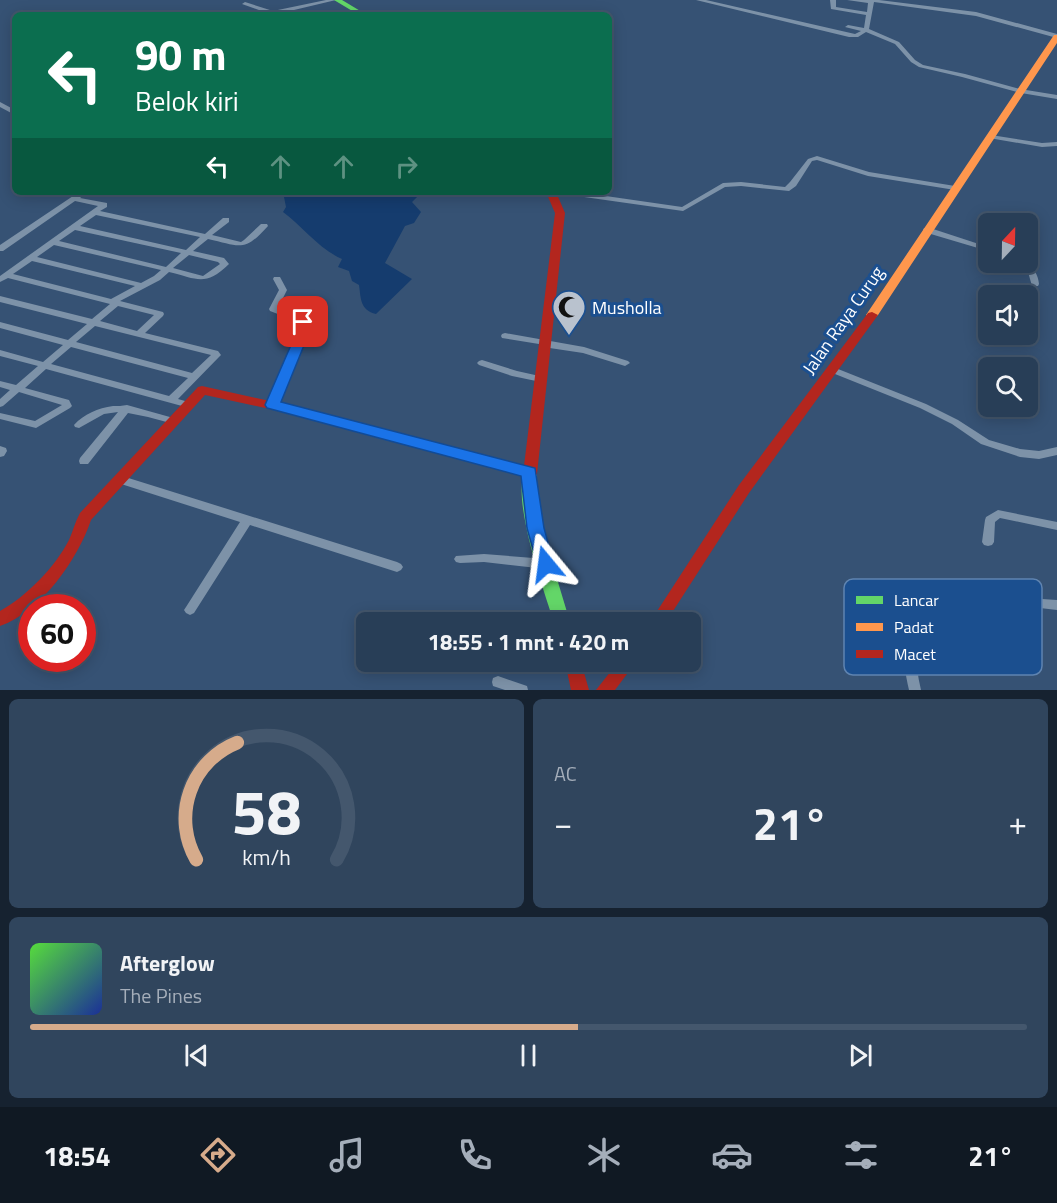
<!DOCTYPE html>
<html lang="id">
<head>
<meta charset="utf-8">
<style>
	body { margin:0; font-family:"Titillium Web",sans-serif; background:#30455d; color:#f1f3f6; height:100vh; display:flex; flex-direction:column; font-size:22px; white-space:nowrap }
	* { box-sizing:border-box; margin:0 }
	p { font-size:20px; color:#a5aeba }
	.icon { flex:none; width:33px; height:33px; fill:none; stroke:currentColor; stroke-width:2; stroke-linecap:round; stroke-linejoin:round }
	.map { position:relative; height:690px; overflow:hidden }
	.details { display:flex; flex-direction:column; gap:9px; padding:9px; background:#162230; flex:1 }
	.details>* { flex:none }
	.guide { position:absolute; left:12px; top:12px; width:600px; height:183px; border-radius:9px; box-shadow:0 3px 15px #0003,0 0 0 2px #44576d; background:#0b6e4f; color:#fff; overflow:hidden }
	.needle { width:39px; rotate:22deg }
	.buttons { position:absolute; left:978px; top:213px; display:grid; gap:12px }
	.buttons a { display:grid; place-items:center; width:60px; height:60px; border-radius:9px; background:#283e57; box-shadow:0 3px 15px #0003,0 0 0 2px #44576d; font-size:30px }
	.speed { position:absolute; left:18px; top:594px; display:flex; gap:12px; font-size:30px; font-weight:700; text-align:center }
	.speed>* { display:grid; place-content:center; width:78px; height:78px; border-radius:50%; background:#283e57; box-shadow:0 3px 15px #0003,0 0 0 2px #44576d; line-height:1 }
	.speed .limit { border:9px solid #d22; background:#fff; color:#111 }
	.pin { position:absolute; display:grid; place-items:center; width:51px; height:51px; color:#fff; margin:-26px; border-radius:12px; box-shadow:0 3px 9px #0006 }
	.me { position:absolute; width:66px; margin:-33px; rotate:344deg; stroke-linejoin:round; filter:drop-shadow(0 0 4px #0008) }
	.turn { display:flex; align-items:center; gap:21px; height:126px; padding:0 24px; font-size:27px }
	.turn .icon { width:78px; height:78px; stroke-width:2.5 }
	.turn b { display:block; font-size:42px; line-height:51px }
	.lanes { display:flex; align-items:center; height:57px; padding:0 24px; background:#0003; justify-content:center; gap:30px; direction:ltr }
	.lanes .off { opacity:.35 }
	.big { font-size:45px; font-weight:700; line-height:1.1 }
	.details .tile { flex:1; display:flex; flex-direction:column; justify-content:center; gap:9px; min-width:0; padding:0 21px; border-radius:9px; background:#30455d }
	.details .dial { align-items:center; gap:0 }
	.dial svg { height:156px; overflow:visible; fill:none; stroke:#44576d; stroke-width:7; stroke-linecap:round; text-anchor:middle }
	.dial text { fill:#f1f3f6; stroke:none }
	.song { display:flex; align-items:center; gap:18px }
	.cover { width:72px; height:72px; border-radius:9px; background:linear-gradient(135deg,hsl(110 70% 55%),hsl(230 70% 35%)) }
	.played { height:6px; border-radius:3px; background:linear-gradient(90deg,#d6ab8b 55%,#44576d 55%) }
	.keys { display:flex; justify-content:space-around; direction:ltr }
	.heat { display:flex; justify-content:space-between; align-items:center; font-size:33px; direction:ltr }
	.details .tiles { flex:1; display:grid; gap:9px; grid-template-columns:1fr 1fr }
	.tile:last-child { grid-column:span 2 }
	.trip { position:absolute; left:356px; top:612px; width:345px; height:60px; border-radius:9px; background:#283e57; box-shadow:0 3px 15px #0003,0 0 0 2px #44576d; font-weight:700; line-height:60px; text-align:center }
	.tab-bar { display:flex; height:96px; justify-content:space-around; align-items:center; background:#101923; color:#a5aeba }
	.tab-bar .icon { width:42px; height:42px }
	.tab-bar .on { color:#d6ab8b }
	.tab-bar b { font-size:27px; color:#f1f3f6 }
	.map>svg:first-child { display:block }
	.water { fill:#153c6e }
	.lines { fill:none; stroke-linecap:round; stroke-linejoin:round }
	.street { fill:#7d92a8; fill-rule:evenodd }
	.fast { fill:#63d668; fill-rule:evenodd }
	.slow { fill:#ff974d; fill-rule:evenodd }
	.jam { fill:#b3261e; fill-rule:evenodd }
	.route { fill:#1a73e8; stroke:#114b97; stroke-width:1.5 }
	.labels { text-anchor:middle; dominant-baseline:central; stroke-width:6; stroke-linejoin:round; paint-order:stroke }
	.poi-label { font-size:18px; fill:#fff; stroke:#1b4f8f; text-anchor:start }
	.street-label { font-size:18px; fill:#fff; stroke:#1b4f8f }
	.key { fill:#1b4f8f; stroke:#5f84b1; stroke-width:1.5 }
	.key-label { font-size:16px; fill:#fff }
</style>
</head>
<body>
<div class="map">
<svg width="1057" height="690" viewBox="0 0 1057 690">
	<rect width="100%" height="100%" fill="#365274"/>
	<path class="water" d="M283,192h139l-10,10 9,10 -7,11 -9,3 -20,37 27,16 -36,35c-16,-4 -15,-15 -17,-29l-7,-4 -3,-10 -11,-4 4,-8c-23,-10 -39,-32 -59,-47l3,-5z"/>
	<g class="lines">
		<path class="street" d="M326,0h10l-63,15 -31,-11 3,-2 28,9z
			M696,0h10l149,34 6,-3 -16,-4 3,-2 16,3 2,-13 -35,-6 -1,-9h6v7l31,5 1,-9 -21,-3h32l97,12 81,22v4l-81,-22 -102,-14 -5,27 30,13 16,18 8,5 42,9 55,15 37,6v4l-36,-6 -59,-16 -43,-10 -8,-5 -16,-18 -29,-12 -8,5h-9z
			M0,102l15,8v5l-15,-8z
			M991,135l51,8 15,-1v4l-15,1 -53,-9v-2z
			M817,156l52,16 86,14 4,2 -4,2 -87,-14 -51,-16 -5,1 -16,25 -7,5 -48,-5 -16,1 -42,24 -120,-17 -4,-2h19l104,15 41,-24 18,-1 44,5 5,-5 18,-23z
			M79,192h9l-8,6 27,5v4l-7,4 105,23 18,-16h6v4l-17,13 29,7 3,-2 17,-16h6l1,2c-24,27 -28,20 -60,13l-15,12 31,7 5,6c-24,23 -31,15 -60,8l-9,8 -40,21 43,11 1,2 -1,2 -18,17 73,18 3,4 -2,2 -41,42 7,2 2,2 -2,2 -3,1 -136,-37 -21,19 44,12 3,6 -2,2 -34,20 -36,-9v-6l35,8 27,-16 -43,-13 -16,14 -3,1v-8l10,-9 -10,-3v-6l16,4 22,-19 -38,-10v-6l43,12 20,-17 -63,-17v-6l68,18 19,-16 -87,-22v-6l92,23 18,-15 -102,-26 -8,4v-6l98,-70 -23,-5 -72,50h-3v-6zM96,215l104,22 -14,13 -106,-24zM75,230l106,23 -15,14 -107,-26zM54,245l107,25 -7,6 -13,7 -104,-26zM189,255l29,7 2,2 -17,12 -30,-8zM32,261l103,25 -24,13 -98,-25zM118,306l36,9 -17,16 -37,-10zM95,326l116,29 -19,18 -116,-31zM71,347l117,31 -19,18 -118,-32z
			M924,228h6l58,19v4l-64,-19 -1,-2z
			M1017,262h10c7,6 11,13 12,22l-1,2h-6l-4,-14z
			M274,277h6l7,13 -9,18 25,9c10,23 -16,66 -26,88l-5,3 -5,-3c10,-21 34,-61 29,-84l-26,-10 -1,-2 10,-19 -6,-11z
			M505,333l79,14 44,14 2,2 -5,3 -42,-13 -40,-6 -4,-3 -37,-6 -1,-2 1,-2z
			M482,360l35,11 27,6 2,2 -5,3 -29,-6 -33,-11 -2,-2 2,-2z
			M833,367l93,37 32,16 31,20 31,9 19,2 18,-4v8l-18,4 -19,-2 -39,-13 -29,-20 -32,-16 -90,-36 -2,-2z
			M127,405l50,14 2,2 -2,2 -3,1 -26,-7 -20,-4 -40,51h-8l-1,-3 1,-3 38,-46 -14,2 -25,14 -4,-1 -1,-2c10,-11 24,-17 39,-19 5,0 9,0 14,-1z
			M0,446l6,2 1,3 -3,5 -4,1z
			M122,476l275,86 4,2 2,3 -2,3 -4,2 -147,-47 -56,88 -4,2 -4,-2 -2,-3 2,-3 54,-85 -122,-39 -1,-3 1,-3z
			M998,510l59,12v8l-57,-12 -5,4 -1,20 -2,3 -4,1 -4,-1 -2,-3 3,-22 1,-3z
			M484,554l62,5 4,2 2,3 -2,3 -4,2 -62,-7 -24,1 -4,-1 -2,-3 2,-3z
			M928,588l37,1 4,2 2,3 -2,3 -4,2 -35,-1 -9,5c-7,29 -7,58 0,87h-12c-7,-30 -10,-65 3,-93z
			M1027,598l30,2v10l-34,-4 -2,-3 2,-3z
			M498,676l29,10 1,4h-23l-12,-4 -1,-4 1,-4z"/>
		<path class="fast" d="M334,0h8l25,15h-8z
			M530,469l5,1 2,4v18l5,37 28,93h-16c-10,-31 -43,-123 -29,-152z"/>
		<path class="slow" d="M1054,35h3v8l-179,272 -2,2h-8l-2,-2z
			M279,403l250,64 5,1 2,4 -2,4 -5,1 -255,-67 -1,-3 1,-3z"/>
		<path class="jam" d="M546,192h10l9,21 -28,261 -2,4h-10l-2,-4 32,-261z
			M872,312l6,3 -129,178 -83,129h-16l89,-137 129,-172z
			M202,386l77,17 6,4 -6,4 -74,-16 -114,125c-13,39 -50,92 -91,106v-15c27,-15 55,-44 69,-71 4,-9 6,-18 11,-27l118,-126z
			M565,662h16l8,28h-18z
			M618,662h18l-21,28h-19z"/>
	</g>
	<path class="route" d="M303,318l6,4 -2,16 -26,64 254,66 9,60 10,36 -2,5 -6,2 -6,-2 -3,-5 -10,-36 -6,-52 -254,-68 -2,-3 29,-67 2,-16z"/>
	<defs>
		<symbol id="mosque-pin" viewBox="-11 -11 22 30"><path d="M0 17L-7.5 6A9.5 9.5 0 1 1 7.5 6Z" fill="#b9c2ce" stroke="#1b4f8f"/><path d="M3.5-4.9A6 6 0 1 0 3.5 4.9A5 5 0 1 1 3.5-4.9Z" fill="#111"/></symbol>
	</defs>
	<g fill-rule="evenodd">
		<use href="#mosque-pin" x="550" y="288" width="38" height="52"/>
	</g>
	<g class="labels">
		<g class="poi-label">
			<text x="592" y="307">Musholla</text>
		</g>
		<g class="street-label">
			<text transform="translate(843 320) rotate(-55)">Jalan Raya Curug</text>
		</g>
	</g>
	<rect x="844" y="579" width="198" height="96" rx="9" class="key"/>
	<rect x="856" y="596" width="27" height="8" fill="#63d668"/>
	<rect x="856" y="623" width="27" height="8" fill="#ff974d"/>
	<rect x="856" y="650" width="27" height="8" fill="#b3261e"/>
	<g class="key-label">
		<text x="894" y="606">Lancar</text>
		<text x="894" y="633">Padat</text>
		<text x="894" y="660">Macet</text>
	</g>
</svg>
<div class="buttons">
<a><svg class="needle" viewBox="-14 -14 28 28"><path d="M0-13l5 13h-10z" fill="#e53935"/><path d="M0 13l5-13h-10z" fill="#a5aeba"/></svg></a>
<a><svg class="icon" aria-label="sound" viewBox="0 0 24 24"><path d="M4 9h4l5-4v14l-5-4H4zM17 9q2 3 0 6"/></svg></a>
<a><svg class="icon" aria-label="search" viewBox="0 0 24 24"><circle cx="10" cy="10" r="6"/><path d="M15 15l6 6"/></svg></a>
</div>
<div class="speed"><div class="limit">60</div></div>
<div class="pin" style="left:303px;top:322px;background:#d93025"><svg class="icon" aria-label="arrive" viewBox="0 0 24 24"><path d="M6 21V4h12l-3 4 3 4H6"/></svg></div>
<svg class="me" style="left:546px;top:564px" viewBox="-20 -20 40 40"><path d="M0-17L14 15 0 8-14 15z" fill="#1a73e8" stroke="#fff" stroke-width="4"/></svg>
<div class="trip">18:55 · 1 mnt · 420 m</div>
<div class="guide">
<div class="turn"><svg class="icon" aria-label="left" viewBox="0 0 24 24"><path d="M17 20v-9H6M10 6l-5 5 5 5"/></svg><div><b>90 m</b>Belok kiri</div></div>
<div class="lanes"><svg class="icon" aria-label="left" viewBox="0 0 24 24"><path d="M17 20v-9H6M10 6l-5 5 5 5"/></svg><svg class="icon off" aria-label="ahead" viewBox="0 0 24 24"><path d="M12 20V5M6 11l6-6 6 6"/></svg><svg class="icon off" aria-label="ahead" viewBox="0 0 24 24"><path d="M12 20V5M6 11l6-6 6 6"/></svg><svg class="icon off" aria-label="right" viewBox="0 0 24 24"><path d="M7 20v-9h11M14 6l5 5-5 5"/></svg></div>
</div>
</div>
<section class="details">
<div class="tiles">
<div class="tile dial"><svg viewBox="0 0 100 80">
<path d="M14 69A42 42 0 1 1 86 69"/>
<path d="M14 69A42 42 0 0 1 35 9" stroke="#d6ab8b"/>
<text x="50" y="56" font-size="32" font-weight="700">58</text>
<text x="50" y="72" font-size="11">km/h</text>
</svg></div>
<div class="tile"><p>AC</p>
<div class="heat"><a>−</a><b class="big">21°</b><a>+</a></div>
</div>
<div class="tile">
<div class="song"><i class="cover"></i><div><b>Afterglow</b><p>The Pines</p></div></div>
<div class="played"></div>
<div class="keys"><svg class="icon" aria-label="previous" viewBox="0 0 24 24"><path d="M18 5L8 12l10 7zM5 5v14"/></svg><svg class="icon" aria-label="pause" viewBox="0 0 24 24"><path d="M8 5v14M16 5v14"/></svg><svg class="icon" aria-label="next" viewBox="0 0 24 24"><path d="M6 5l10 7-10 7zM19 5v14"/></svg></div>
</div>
</div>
</section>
<nav class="tab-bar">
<b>18:54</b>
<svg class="icon on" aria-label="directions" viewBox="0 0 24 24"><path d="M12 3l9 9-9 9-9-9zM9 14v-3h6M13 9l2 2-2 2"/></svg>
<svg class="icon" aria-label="music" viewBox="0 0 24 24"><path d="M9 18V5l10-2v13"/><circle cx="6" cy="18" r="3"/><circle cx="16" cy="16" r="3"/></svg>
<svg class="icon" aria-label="phone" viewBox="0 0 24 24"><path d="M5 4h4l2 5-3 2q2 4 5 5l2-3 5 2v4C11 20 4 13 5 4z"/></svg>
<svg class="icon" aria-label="climate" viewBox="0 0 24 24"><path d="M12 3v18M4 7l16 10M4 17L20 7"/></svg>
<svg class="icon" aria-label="car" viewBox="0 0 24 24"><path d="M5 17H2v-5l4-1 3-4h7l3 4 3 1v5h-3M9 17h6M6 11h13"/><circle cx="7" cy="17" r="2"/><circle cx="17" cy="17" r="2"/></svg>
<svg class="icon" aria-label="filters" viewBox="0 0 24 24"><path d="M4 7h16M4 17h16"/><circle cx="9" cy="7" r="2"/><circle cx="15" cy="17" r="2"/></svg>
<b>21°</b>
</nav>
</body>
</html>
